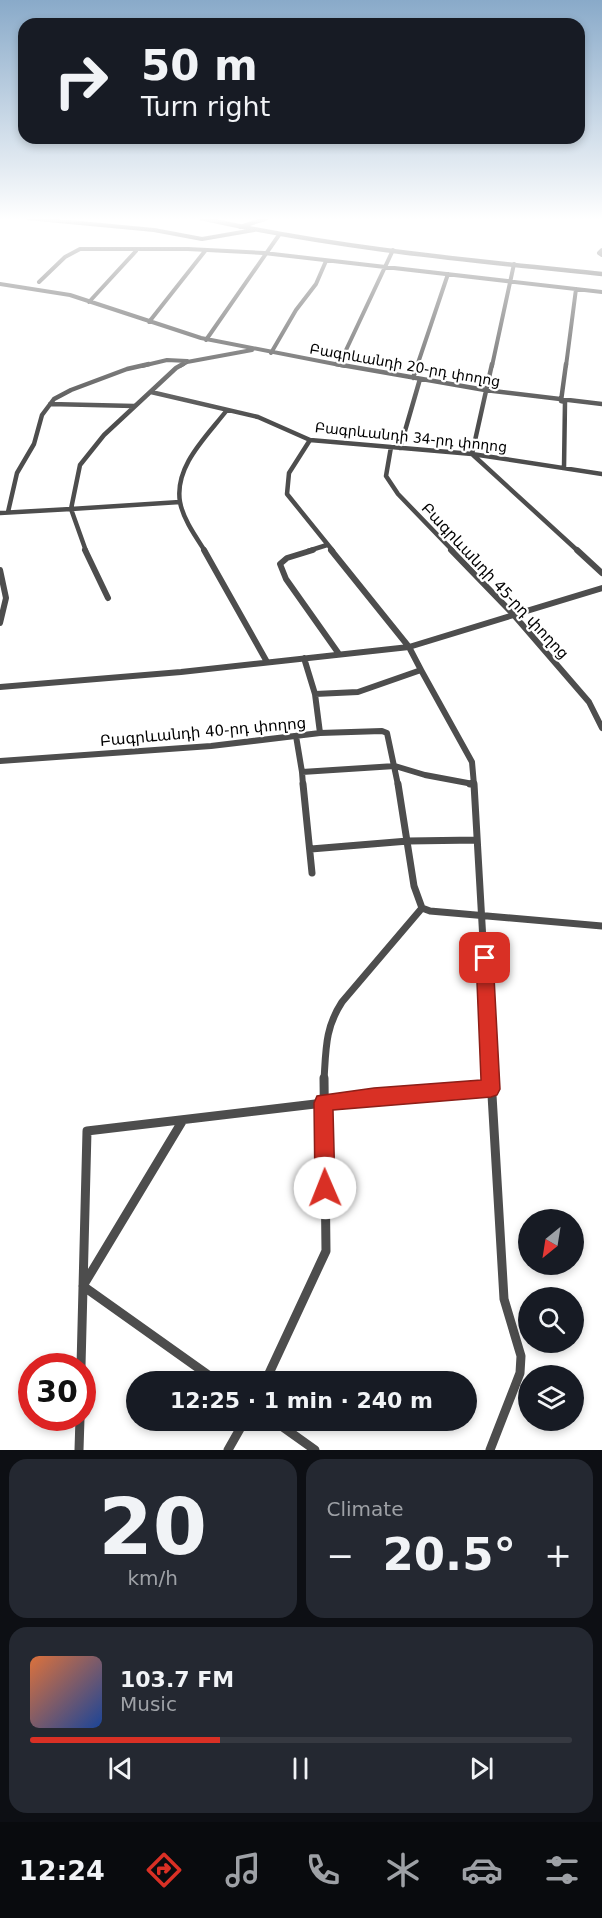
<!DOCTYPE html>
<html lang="en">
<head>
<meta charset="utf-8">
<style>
	body { margin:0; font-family:"DejaVu Sans","Noto Sans Armenian",sans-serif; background:#242831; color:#f1f3f6; height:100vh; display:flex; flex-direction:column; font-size:22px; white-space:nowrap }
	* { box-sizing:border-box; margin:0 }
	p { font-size:20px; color:#9ea1a6 }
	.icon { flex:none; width:33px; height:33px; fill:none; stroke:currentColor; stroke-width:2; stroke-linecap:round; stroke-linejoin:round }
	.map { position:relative; height:1450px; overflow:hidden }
	.sheet { display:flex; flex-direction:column; gap:9px; padding:9px; background:#0d0f14; flex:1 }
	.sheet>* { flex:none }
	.guide { position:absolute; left:18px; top:18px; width:567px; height:126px; border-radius:18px; box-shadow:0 3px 9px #0003; background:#171b24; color:#f1f3f6; overflow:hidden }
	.needle { width:39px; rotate:210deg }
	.fabs { position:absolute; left:518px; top:1209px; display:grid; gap:12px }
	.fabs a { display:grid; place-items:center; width:66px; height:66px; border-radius:50%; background:#171b24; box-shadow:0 3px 9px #0003; font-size:30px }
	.speed { position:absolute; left:18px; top:1353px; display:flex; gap:12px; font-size:30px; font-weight:700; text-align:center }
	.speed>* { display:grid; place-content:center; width:78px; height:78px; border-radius:50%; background:#171b24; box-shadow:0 3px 9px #0003; line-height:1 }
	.speed .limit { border:9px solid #d22; background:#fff; color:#111 }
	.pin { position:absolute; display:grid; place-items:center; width:51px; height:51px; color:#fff; margin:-26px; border-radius:12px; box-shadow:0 3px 9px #0006 }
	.me { position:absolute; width:66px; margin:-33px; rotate:359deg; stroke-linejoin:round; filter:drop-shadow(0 0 4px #0008) }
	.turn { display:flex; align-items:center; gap:21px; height:126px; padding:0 24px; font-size:27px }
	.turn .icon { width:78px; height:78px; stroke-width:2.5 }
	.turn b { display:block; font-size:42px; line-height:51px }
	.big { font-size:45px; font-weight:700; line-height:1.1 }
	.sheet .widget { flex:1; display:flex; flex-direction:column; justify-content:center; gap:9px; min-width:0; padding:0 21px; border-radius:18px; background:#242831 }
	.sheet .dial { align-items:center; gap:0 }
	.dial b { font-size:78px; line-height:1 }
	.song { display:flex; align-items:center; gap:18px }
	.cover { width:72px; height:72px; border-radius:9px; background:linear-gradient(135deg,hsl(20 70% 55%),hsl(220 70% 35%)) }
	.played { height:6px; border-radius:3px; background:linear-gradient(90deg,#d93025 35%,#363941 35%) }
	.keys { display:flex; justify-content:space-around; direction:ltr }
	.heat { display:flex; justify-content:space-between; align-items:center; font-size:33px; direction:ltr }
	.sheet .tiles { flex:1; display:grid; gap:9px; grid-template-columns:1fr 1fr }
	.widget:last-child { grid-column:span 2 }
	.trip { position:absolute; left:126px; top:1371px; width:351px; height:60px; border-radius:30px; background:#171b24; box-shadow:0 3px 9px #0003; font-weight:700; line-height:60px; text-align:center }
	.menu { display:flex; height:96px; justify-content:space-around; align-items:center; background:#090b0e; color:#9ea1a6 }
	.menu .icon { width:42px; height:42px }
	.menu .active { color:#d93025 }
	.menu b { font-size:27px; color:#f1f3f6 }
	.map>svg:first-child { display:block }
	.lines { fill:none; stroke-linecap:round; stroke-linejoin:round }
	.minor-far4 { stroke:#4d4d4d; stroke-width:4 }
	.minor-far3 { stroke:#4d4d4d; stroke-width:4.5 }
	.minor-far2 { stroke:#4d4d4d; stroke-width:6 }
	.minor-far1 { stroke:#4d4d4d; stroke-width:7 }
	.minor { stroke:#4d4d4d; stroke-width:9 }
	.tertiary { stroke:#4d4d4d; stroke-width:4.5 }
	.route { fill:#d93025; stroke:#8d1f18; stroke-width:1.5 }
	.labels { text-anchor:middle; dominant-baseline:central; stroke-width:4.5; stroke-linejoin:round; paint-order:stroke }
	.far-street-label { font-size:14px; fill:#000; stroke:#fff }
	.street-label { font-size:15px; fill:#000; stroke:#fff }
</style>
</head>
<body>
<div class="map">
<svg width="602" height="1450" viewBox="0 0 602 1450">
	<rect width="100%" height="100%" fill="#fff"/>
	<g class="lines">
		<path class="minor-far4" d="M27,218l127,12 48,9 52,-9
			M240,227l28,-9
			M602,250l-3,3 3,2
			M39,282l26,-25 15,-8h108l76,4 338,39
			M0,284l70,11 131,43 144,28
			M89,302l47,-51
			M149,322l56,-71
			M206,340l73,-105
			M271,353l25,-43 20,-26 10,-23
			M339,365l54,-115
			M142,366l25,-6 20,1
			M180,366l7,-4 65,-12
			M417,366l31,-92
			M492,366l22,-102
			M566,366l10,-77"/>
		<path class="minor-far3" d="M336,364l149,26 117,14
			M492,364l-20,90 106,97
			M413,378l5,-14
			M151,392l107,25 52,23 162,14 130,20
			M50,404l84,2
			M310,440l-21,33 -2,21 46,57
			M391,447l-5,29 12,18 55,57
			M400,448l20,-69
			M564,468l1,-66 -4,-1 5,-37
			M8,512l9,-39 17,-29 8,-29 12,-16 17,-9 56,-21 22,-5
			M0,513l71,-4 9,-44 24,-30 72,-67 7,-4
			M86,551l-15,-42 109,-7
			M205,551c-9,-14 -22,-32 -25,-49 -6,-36 27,-66 47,-92
			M308,551l19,-6"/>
		<path class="minor-far2" d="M85,550l23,48
			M204,550l63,112
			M313,550l-26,8 -7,6 6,15 53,75
			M331,550l78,97
			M451,550l62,64 76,88 13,26
			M577,550l25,23
			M0,570l6,28 -6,25
			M304,658l11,36
			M421,670l51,92 2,23
			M0,687l181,-15 228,-25
			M320,733l62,-2 5,2 11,52
			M296,736l6,36
			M0,761l211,-15 109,-13 -5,-39 43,-2 63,-22 -12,-23 193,-59
			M303,785l-1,-13 93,-6 30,9 48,9"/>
		<path class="minor-far1" d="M303,784l9,89
			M398,784l16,102 8,22 8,3 172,15
			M470,784h3
			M474,784l17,296
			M311,849l97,-8 69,-1
			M324,1080c2,-31 1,-52 18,-78l80,-94"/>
		<path class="minor" d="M183,1120l-100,166 135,96
			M81,1366l6,-235 287,-34 117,-8
			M265,1382l61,-131 -2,-173
			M273,1420l42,30
			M79,1450l1,-32
			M228,1450l17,-30
			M490,1450l30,-77 1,-17 -17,-57 -13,-221"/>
		<path class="tertiary" d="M201,218c132,30 266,42 401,56"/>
	</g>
	<linearGradient id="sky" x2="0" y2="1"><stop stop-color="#89aac9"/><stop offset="0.52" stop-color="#fff"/><stop offset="1" stop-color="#fff" stop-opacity="0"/></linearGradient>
	<rect width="602" height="421" fill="url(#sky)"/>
	<path class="route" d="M485,951l6,2 2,5 7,131 -3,6 -6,2 -158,13 2,78 -3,7 -7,2 -7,-2 -3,-7 -1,-85 3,-7 57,-8 107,-8 -5,-122 3,-5z"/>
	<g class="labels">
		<g class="far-street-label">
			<text transform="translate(405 365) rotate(10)">Բագրևանդի 20-րդ փողոց</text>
			<text transform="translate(411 437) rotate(6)">Բագրևանդի 34-րդ փողոց</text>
		</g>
		<g class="street-label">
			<text transform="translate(495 581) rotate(47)">Բագրևանդի 45-րդ փողոց</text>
			<text transform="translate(203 732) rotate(-5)">Բագրևանդի 40-րդ փողոց</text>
		</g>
	</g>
</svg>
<div class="fabs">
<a><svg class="needle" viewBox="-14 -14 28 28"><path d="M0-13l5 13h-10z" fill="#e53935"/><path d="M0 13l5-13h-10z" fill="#9ea1a6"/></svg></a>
<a><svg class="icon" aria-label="search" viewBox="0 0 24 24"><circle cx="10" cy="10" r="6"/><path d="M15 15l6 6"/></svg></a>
<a><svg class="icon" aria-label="layers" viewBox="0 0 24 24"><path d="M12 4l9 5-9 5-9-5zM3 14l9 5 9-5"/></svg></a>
</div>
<div class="speed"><div class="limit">30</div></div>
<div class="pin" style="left:485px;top:958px;background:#d93025"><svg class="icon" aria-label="arrive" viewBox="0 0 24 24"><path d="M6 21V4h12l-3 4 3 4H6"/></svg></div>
<svg class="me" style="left:325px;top:1188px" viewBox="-20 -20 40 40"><circle r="19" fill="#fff"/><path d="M0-13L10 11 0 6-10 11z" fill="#d93025"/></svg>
<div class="trip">12:25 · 1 min · 240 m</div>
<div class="guide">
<div class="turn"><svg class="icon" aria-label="right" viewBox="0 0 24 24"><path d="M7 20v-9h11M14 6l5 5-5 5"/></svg><div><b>50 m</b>Turn right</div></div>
</div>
</div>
<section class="sheet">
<div class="tiles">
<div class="widget dial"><b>20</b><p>km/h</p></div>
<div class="widget"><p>Climate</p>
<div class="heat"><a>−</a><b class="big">20.5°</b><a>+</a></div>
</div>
<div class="widget">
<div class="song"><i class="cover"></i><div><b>103.7 FM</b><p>Music</p></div></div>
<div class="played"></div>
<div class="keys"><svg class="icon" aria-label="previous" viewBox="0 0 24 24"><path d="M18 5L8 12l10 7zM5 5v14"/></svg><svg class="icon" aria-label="pause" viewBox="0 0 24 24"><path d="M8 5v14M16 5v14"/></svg><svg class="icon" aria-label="next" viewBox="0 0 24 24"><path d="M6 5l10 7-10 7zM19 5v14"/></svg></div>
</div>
</div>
</section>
<nav class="menu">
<b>12:24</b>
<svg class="icon active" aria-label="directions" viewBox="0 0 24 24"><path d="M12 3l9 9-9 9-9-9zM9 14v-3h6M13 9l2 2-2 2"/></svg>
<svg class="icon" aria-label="music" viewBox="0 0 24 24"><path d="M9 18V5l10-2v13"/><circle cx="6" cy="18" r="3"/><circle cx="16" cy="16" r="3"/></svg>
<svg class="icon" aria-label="phone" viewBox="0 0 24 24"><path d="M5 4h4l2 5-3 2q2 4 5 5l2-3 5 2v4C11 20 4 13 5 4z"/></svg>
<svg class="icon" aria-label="climate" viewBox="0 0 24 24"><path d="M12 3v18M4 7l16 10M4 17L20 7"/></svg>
<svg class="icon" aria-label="car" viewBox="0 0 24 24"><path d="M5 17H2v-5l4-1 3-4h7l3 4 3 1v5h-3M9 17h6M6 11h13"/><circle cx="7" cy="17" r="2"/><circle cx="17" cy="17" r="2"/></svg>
<svg class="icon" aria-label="filters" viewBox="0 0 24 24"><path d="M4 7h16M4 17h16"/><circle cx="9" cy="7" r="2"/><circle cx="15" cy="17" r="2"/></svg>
</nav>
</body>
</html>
